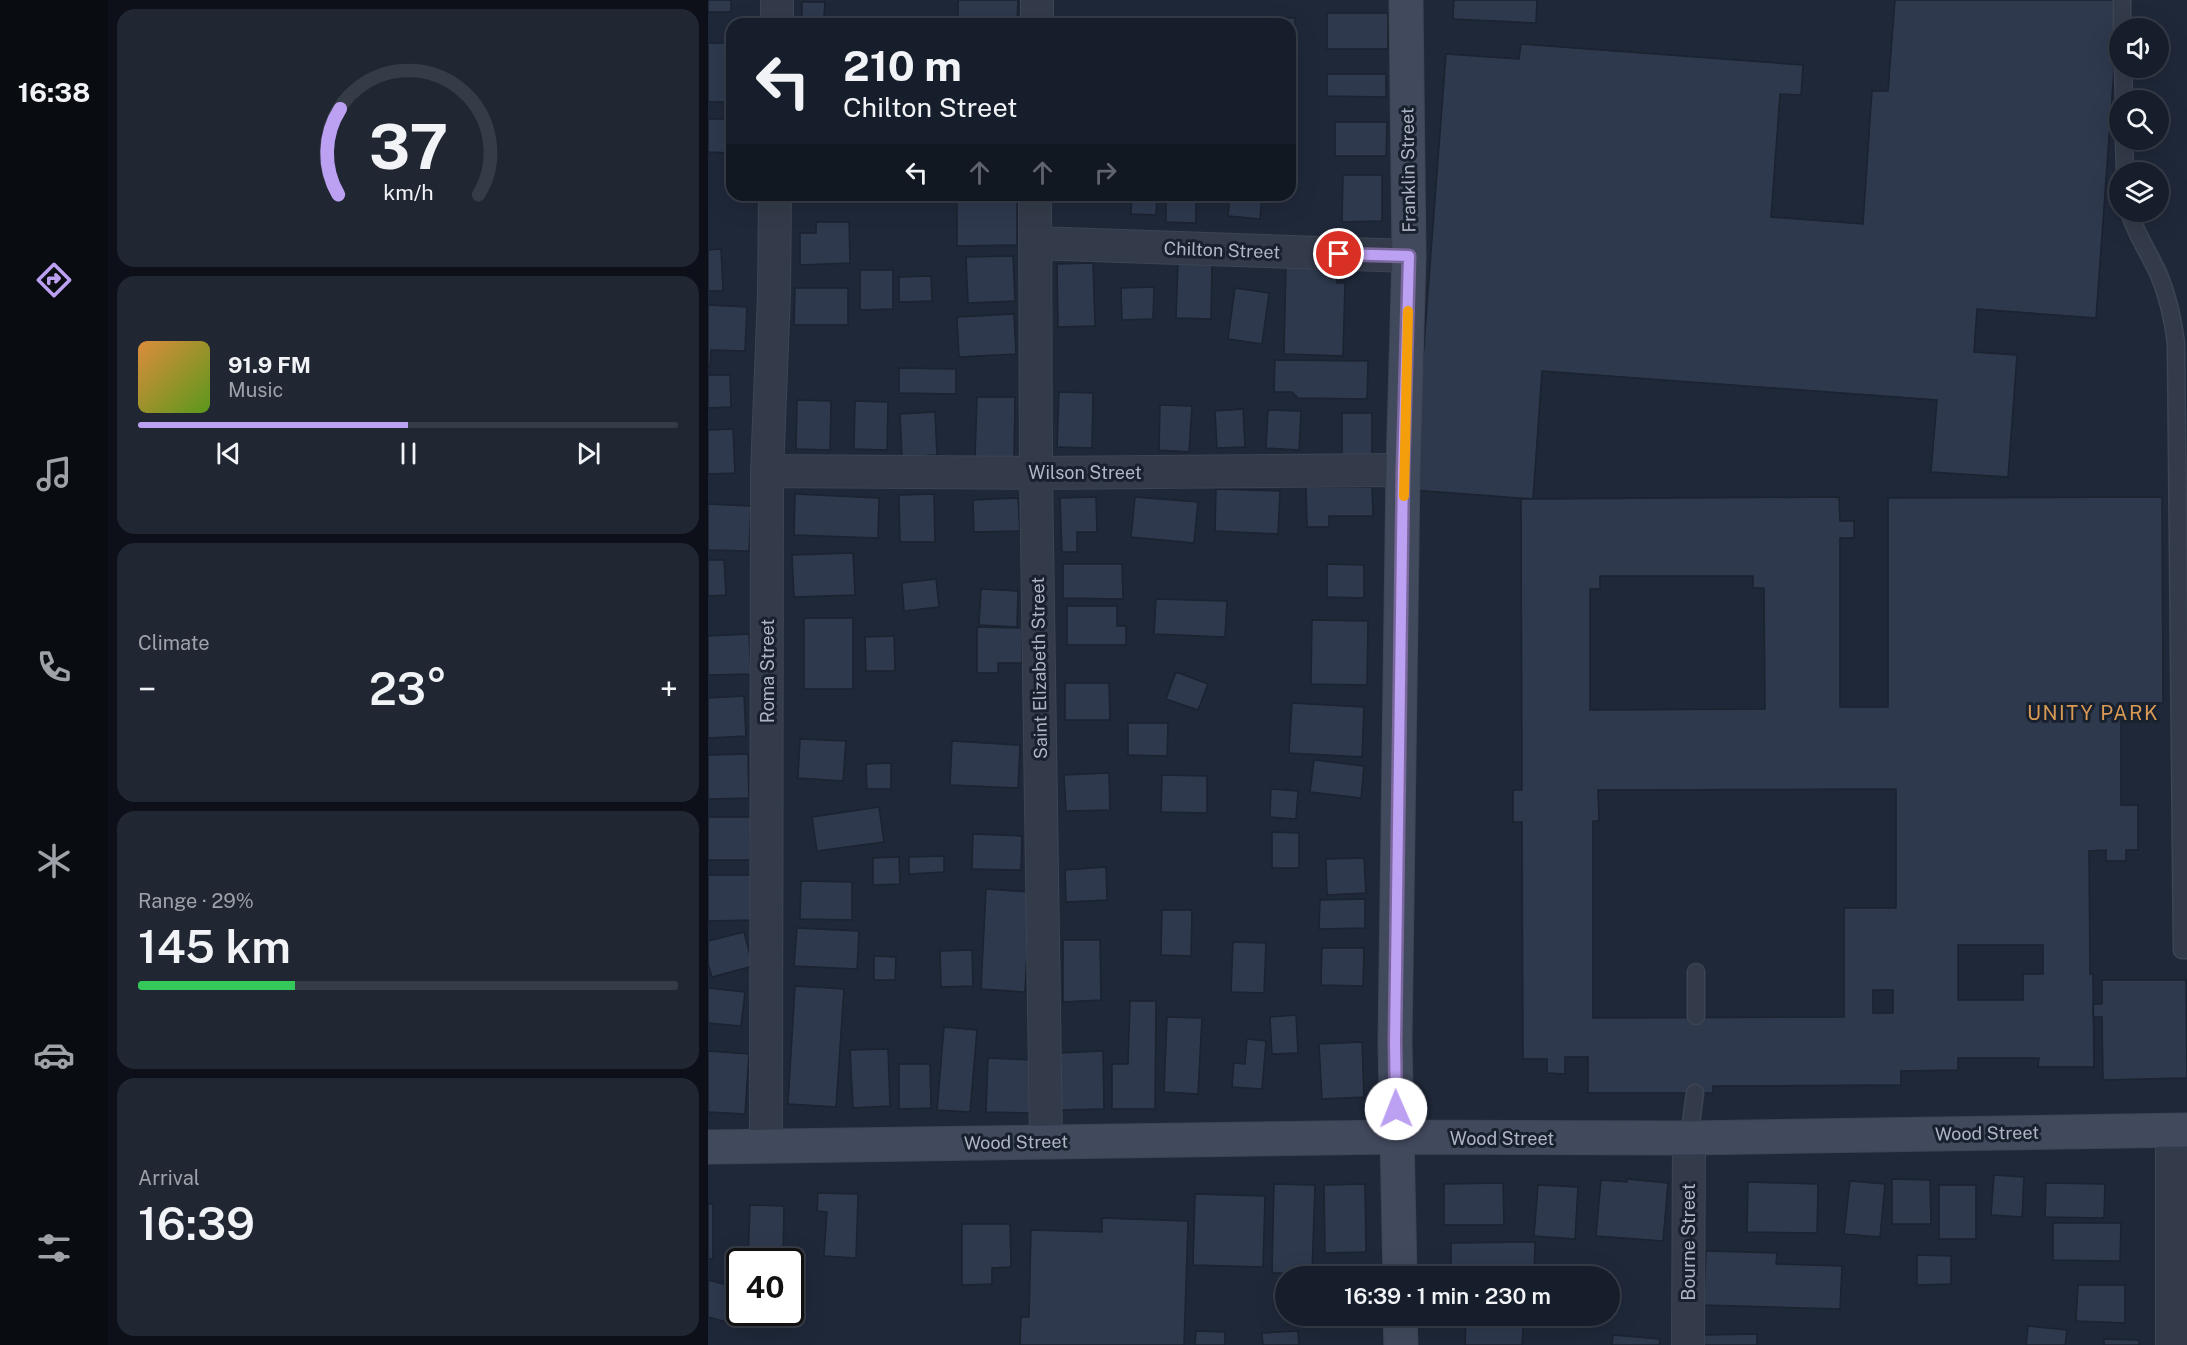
<!DOCTYPE html>
<html lang="en">
<head>
<meta charset="utf-8">
<style>
	body { margin:0; font-family:"Public Sans",sans-serif; background:#202733; color:#f1f3f6; height:100vh; display:flex; flex-direction:column; font-size:22px; white-space:nowrap }
	* { box-sizing:border-box; margin:0 }
	p { font-size:20px; color:#9ea2a9 }
	.icon { flex:none; width:33px; height:33px; fill:none; stroke:currentColor; stroke-width:2; stroke-linecap:round; stroke-linejoin:round }
	.map { position:relative; flex:1; overflow:hidden }
	.side { display:flex; flex-direction:column; gap:9px; padding:9px; background:#0d1018; width:600px }
	.side>* { flex:none }
	.hud { position:absolute; left:18px; top:18px; width:570px; height:183px; border-radius:18px; box-shadow:0 6px 24px #0002,0 0 0 2px #363c47; background:#171e2b; color:#f1f3f6; overflow:hidden }
	.controls { position:absolute; left:1401px; top:18px; display:grid; gap:12px }
	.controls a { display:grid; place-items:center; width:60px; height:60px; border-radius:50%; background:#171e2b; box-shadow:0 6px 24px #0002,0 0 0 2px #363c47; font-size:30px }
	.speed { position:absolute; left:18px; top:1248px; display:flex; gap:12px; font-size:30px; font-weight:700; text-align:center }
	.speed>* { display:grid; place-content:center; width:78px; height:78px; border-radius:50%; background:#171e2b; box-shadow:0 6px 24px #0002,0 0 0 2px #363c47; line-height:1 }
	.speed .limit { border:3px solid #111; border-radius:9px; background:#fff; color:#111 }
	.pin { position:absolute; display:grid; place-items:center; width:51px; height:51px; color:#fff; margin:-26px; border:3px solid #fff; border-radius:50%; box-shadow:0 2px 6px #0007 }
	.me { position:absolute; width:66px; margin:-33px; rotate:359deg; stroke-linejoin:round; filter:drop-shadow(0 0 4px #0008) }
	.turn { display:flex; align-items:center; gap:21px; height:126px; padding:0 18px; font-size:27px }
	.turn .icon { width:78px; height:78px; stroke-width:2.5 }
	.turn b { display:block; font-size:42px; line-height:51px }
	.lanes { display:flex; align-items:center; height:57px; padding:0 18px; background:#0003; justify-content:center; gap:30px; direction:ltr }
	.lanes .off { opacity:.35 }
	.big { font-size:45px; font-weight:600; line-height:1.1 }
	.side .widget { flex:1; display:flex; flex-direction:column; justify-content:center; gap:9px; min-width:0; padding:0 21px; border-radius:18px; background:#202733 }
	.side .dial { align-items:center; gap:0 }
	.dial svg { height:156px; overflow:visible; fill:none; stroke:#363c47; stroke-width:7; stroke-linecap:round; text-anchor:middle }
	.dial text { fill:#f1f3f6; stroke:none }
	.song { display:flex; align-items:center; gap:18px }
	.cover { width:72px; height:72px; border-radius:9px; background:linear-gradient(135deg,hsl(30 70% 55%),hsl(90 70% 35%)) }
	.played { height:6px; border-radius:3px; background:linear-gradient(90deg,#bca0f2 50%,#363c47 50%) }
	.keys { display:flex; justify-content:space-around; direction:ltr }
	.heat { display:flex; justify-content:space-between; align-items:center; font-size:33px; direction:ltr }
	.charge { height:9px; border-radius:4px; background:linear-gradient(90deg,#34c759 29%,#363c47 0) }
	.trip { position:absolute; left:567px; top:1266px; width:345px; height:60px; border-radius:30px; background:#171e2b; box-shadow:0 6px 24px #0002,0 0 0 2px #363c47; font-weight:600; line-height:60px; text-align:center }
	main { display:flex; flex:1; min-height:0 }
	.tabs { display:flex; flex-direction:column; width:108px; justify-content:space-around; align-items:center; background:#090c11; color:#9ea2a9 }
	.tabs .icon { width:42px; height:42px }
	.tabs .selected { color:#bca0f2 }
	.tabs b { font-size:27px; color:#f1f3f6 }
	.map>svg:first-child { display:block }
	.building { fill:#2e394e; stroke:#1b2230; stroke-width:1.5; fill-rule:evenodd }
	.lines { fill:none; stroke-linecap:round; stroke-linejoin:round }
	.lane-casing { stroke:#3d4453; stroke-width:19 }
	.street-casing { stroke:#3d4453; stroke-width:34 }
	.secondary-casing { stroke:#3d4453; stroke-width:35 }
	.lane { stroke:#333b4a; stroke-width:16 }
	.street { stroke:#333b4a; stroke-width:32 }
	.secondary { stroke:#41495d; stroke-width:33 }
	.route-casing { stroke:#7a689d; stroke-width:15 }
	.route { stroke:#bca0f2; stroke-width:10 }
	.slow { stroke:#f59e0b; stroke-width:10 }
	.labels { text-anchor:middle; dominant-baseline:central; stroke-width:6; stroke-linejoin:round; paint-order:stroke }
	.street-label { font-size:18px; fill:#aeb5c6; stroke:#19202e }
	.neighbourhood-label { font-size:20px; letter-spacing:1.5px; fill:#d99a56; stroke:#19202e }
</style>
</head>
<body>
<main>
<nav class="tabs">
<b>16:38</b>
<svg class="icon selected" aria-label="directions" viewBox="0 0 24 24"><path d="M12 3l9 9-9 9-9-9zM9 14v-3h6M13 9l2 2-2 2"/></svg>
<svg class="icon" aria-label="music" viewBox="0 0 24 24"><path d="M9 18V5l10-2v13"/><circle cx="6" cy="18" r="3"/><circle cx="16" cy="16" r="3"/></svg>
<svg class="icon" aria-label="phone" viewBox="0 0 24 24"><path d="M5 4h4l2 5-3 2q2 4 5 5l2-3 5 2v4C11 20 4 13 5 4z"/></svg>
<svg class="icon" aria-label="climate" viewBox="0 0 24 24"><path d="M12 3v18M4 7l16 10M4 17L20 7"/></svg>
<svg class="icon" aria-label="car" viewBox="0 0 24 24"><path d="M5 17H2v-5l4-1 3-4h7l3 4 3 1v5h-3M9 17h6M6 11h13"/><circle cx="7" cy="17" r="2"/><circle cx="17" cy="17" r="2"/></svg>
<svg class="icon" aria-label="filters" viewBox="0 0 24 24"><path d="M4 7h16M4 17h16"/><circle cx="9" cy="7" r="2"/><circle cx="15" cy="17" r="2"/></svg>
</nav>
<section class="side">
<div class="widget dial"><svg viewBox="0 0 100 80">
<path d="M14 69A42 42 0 1 1 86 69"/>
<path d="M14 69A42 42 0 0 1 15 25" stroke="#bca0f2"/>
<text x="50" y="56" font-size="32" font-weight="700">37</text>
<text x="50" y="72" font-size="11">km/h</text>
</svg></div>
<div class="widget">
<div class="song"><i class="cover"></i><div><b>91.9 FM</b><p>Music</p></div></div>
<div class="played"></div>
<div class="keys"><svg class="icon" aria-label="previous" viewBox="0 0 24 24"><path d="M18 5L8 12l10 7zM5 5v14"/></svg><svg class="icon" aria-label="pause" viewBox="0 0 24 24"><path d="M8 5v14M16 5v14"/></svg><svg class="icon" aria-label="next" viewBox="0 0 24 24"><path d="M6 5l10 7-10 7zM19 5v14"/></svg></div>
</div>
<div class="widget"><p>Climate</p>
<div class="heat"><a>−</a><b class="big">23°</b><a>+</a></div>
</div>
<div class="widget"><p>Range · 29%</p><b class="big">145 km</b><div class="charge"></div></div>
<div class="widget"><p>Arrival</p><b class="big">16:39</b></div>
</section>
<div class="map">
<svg width="1479" height="1345" viewBox="0 0 1479 1345">
	<rect width="100%" height="100%" fill="#1f2839"/>
	<path class="building" d="M0,0h23v12h-23z
		M250,0h60l-1,24 -59,-1z
		M746,0h83l-1,23 -83,-4z
		M1187,0h224l-23,318 -119,-9 -3,43 43,3 -9,122 -77,-5 6,-72 -395,-29 -9,128 -120,-9 33,-436 73,5 2,-15 282,21 -2,30 -21,-1 -9,123 92,7 9,-133h16z
		M94,2h23l-1,15 62,1v6h-84z
		M619,13h61v36h-61z
		M570,18h17v25h-5v-19h-12z
		M0,43h22v59h-22z
		M619,74h59v23l-59,-1z
		M0,119h24v34l-24,-1z
		M627,122h52l-1,34h-51z
		M635,175h39v46l-40,1z
		M424,195h25l-1,20 -25,-1z
		M458,195h30v28l-30,-1z
		M522,195h32l-2,24 -32,-3z
		M309,201v44l-60,1v-44z
		M108,222h33l1,41 -50,2v-32h16z
		M13,249l2,42h-15v-41z
		M305,256l2,45 -47,2 -2,-46z
		M385,263l2,63 -37,1 -1,-63z
		M470,263h34l-1,56 -35,-1z
		M578,264l51,2v17h8l-2,73 -59,-2z
		M152,270h33v39l-33,1z
		M223,276l1,25 -33,1v-25z
		M446,287l-1,32 -31,1 -1,-32z
		M87,288h53v37h-54z
		M527,288l34,5 -7,51 -34,-5z
		M0,305l39,2 -2,44 -34,-1 -1,17h-2z
		M306,314l2,40 -57,3 -2,-40z
		M567,360l93,1 -1,38 -69,-1 -6,-6h-18z
		M191,368l57,1v25l-57,-1z
		M0,375h22l1,32 -23,1z
		M351,392l34,1 -1,55 -35,-1z
		M269,397h38l-1,62 -39,-1z
		M89,400l34,1 -1,49 -34,-1z
		M147,401l33,1 -1,48 -33,-1z
		M452,405l32,1 -3,46 -30,-2z
		M535,409l2,38 -28,1 -2,-37z
		M560,410l33,1 -2,39 -33,-2z
		M227,412l2,43 -35,2 -2,-43z
		M634,413h30v46h-30z
		M25,429l2,44 -27,1v-44z
		M598,487h66l1,29h-44v11h-22z
		M508,489l64,2 -2,43 -63,-3z
		M87,494l84,4 -1,40 -84,-3z
		M226,494l1,48h-35l-1,-47z
		M388,497l1,35h-20v20h-15l-2,-54z
		M427,497l63,5 -4,41 -63,-6z
		M1131,497l1,24h14v17h-14v169h48v-209l274,-1 1,206h-42v102h17v45h-12v11h-20v-11l-17,1 1,123h3l1,93h-56l1,-9h-81v12l-57,1v14l-188,1v7h-125v-36h-23v17l-18,-1v-14h-24l-1,-237h-9v-32h9l-1,-291zM892,576h153v12h11l1,121 -175,1v-121h10zM1188,789v119h-52v109l-251,1v-197h6l-1,-31zM1250,945h85v29h-20v26h-65zM1165,990h20v23h-20z
		M310,498l2,33 -46,1 -1,-32z
		M0,504l43,2 -2,45 -41,-1z
		M145,553l2,42 -61,2 -2,-42z
		M0,560h16l2,35 -18,1z
		M355,564h59l1,35 -60,-1z
		M619,564l37,1v33l-37,-1z
		M228,579l3,28 -35,4 -2,-28z
		M273,589l37,2 -1,36 -38,-2z
		M448,599l71,2 -2,36 -71,-3z
		M359,606h50v20h9v19h-59z
		M96,618h49v71h-49z
		M604,620l56,1 -1,64 -56,-1z
		M269,627l45,1v35h-24v10h-21z
		M41,634l2,40 -43,1v-39z
		M186,636l1,35h-29l-1,-34z
		M468,672l32,12 -10,26 -32,-11z
		M357,683h44l1,37h-45z
		M36,696l2,40 -38,2v-40z
		M584,703l72,4 -2,50 -73,-4z
		M420,723h40l-1,33 -39,-1z
		M92,739l46,2 -3,40 -45,-3z
		M244,741l68,4 -2,43 -68,-3z
		M40,754l1,44 -41,1v-44z
		M606,760l50,6 -3,32 -51,-6z
		M183,763v26h-24l-1,-25z
		M401,773l1,37 -44,1 -2,-36z
		M454,775l45,1v37l-46,-1z
		M563,789l27,2 -2,28 -26,-2z
		M171,807l5,35 -67,9 -5,-34z
		M0,817h43l-1,43h-42z
		M564,832l27,1v35h-27z
		M265,834l49,2 -1,34 -49,-1z
		M236,856v16l-35,2v-17z
		M191,857l1,27 -27,1v-27z
		M656,858l2,35 -39,2 -1,-36z
		M398,867l1,33 -41,2 -1,-32z
		M0,875h45v45l-45,1z
		M93,881l51,1v38l-52,-1z
		M278,889l44,3 -5,100 -44,-3z
		M657,899v29l-46,1 1,-29z
		M454,910h30l-1,46 -30,-1z
		M89,928l62,3 -2,38 -63,-3z
		M36,932l9,34 -41,11 -4,-13v-23z
		M355,940h37l1,60 -38,2z
		M525,942l33,1 -2,50 -33,-1z
		M614,948h42l-1,38 -42,-1z
		M264,950l1,36 -32,1 -1,-36z
		M166,956l22,1 -1,23h-21z
		M1394,980h84l1,98 -84,2 -1,-63h-9v-13h9z
		M87,986l49,3 -8,118 -48,-3z
		M0,988l37,4 -4,34 -33,-3z
		M422,1001h26l-1,108h-43v-45h16z
		M588,1015l2,38 -26,1 -2,-37z
		M459,1017l35,1 -4,76 -34,-2z
		M236,1027l33,3 -7,82 -33,-2z
		M539,1039l19,2 -4,48 -30,-2 2,-24 11,1z
		M654,1042l2,55 -42,2 -3,-55z
		M180,1049l2,57 -37,2 -3,-58z
		M0,1051l41,3 -4,60 -37,-2z
		M395,1051l1,58 -44,1v-57z
		M280,1058l46,2 -2,53 -46,-1z
		M191,1064h31l1,44 -32,1z
		M1286,1175l30,2 -2,40 -31,-2z
		M919,1179l41,4 -5,58 -67,-5 5,-56 26,2z
		M1184,1179l38,1 1,44h-39z
		M1142,1181l35,3 -5,53 -36,-3z
		M1040,1182l70,2 -1,49 -70,-1z
		M795,1183l1,42h-60v-41z
		M1338,1183l59,1 -1,34 -59,-1z
		M566,1184l41,1 -3,88h-40z
		M657,1184l1,68 -41,1 -1,-68z
		M830,1185l40,2 -3,52 -41,-3z
		M1231,1185h37v54h-37z
		M110,1193l40,1 -2,64 -32,-2 3,-44 -10,-1z
		M487,1194l70,2 -2,71 -70,-2z
		M0,1204h5v55h-5z
		M42,1205l34,1 -1,56h-35z
		M394,1218l86,3 -4,124h-164l1,-28h8l2,-87 71,2z
		M1345,1223h68l-1,38 -67,-1z
		M254,1224h48l1,43 -19,1v16l-30,1z
		M827,1242l-1,34h-83v-33z
		M998,1251l71,2 -1,11 66,2 -2,43 -136,-4z
		M1209,1255l34,1v28l-34,1z
		M0,1280l31,8 -9,35 -22,-6z
		M1370,1285h47v38l-49,-2z
		M596,1316h46v6h-46z
		M758,1316h58l-2,29h-57z
		M1320,1326l39,4 -2,15h-39z
		M488,1331l29,1v13h-30z
		M590,1331l1,14h-36l-1,-12z
		M1049,1334v11h-53v-10z
		M905,1335l47,4 -1,6h-47z
		M1396,1339l35,1v5h-35z"/>
	<g class="lines">
		<defs>
			<path id="lane" d="M1414,28v-28
				M1415,68l1,32
				M1416,140l1,32
				M1421,212c7,22 20,41 30,63 9,22 14,44 17,68l6,607h5
				M988,1016v-44
				M981,1138l6,-45"/>
			<path id="street" d="M69,24v-24
				M329,24v-24
				M327,195l1,278 10,668
				M327,243l374,13
				M59,471l269,2 367,-3
				M1464,1130v215
				M58,1146l1,-675 7,-177 1,-99
				M980,1345l1,-207"/>
			<path id="secondary" d="M0,1147l689,-10 292,1 498,-8
				M692,1276l-5,-233 8,-573 6,-214 -3,-256
				M692,1316l1,29"/>
		</defs>
		<use href="#lane" class="lane-casing"/>
		<use href="#street" class="street-casing"/>
		<use href="#secondary" class="secondary-casing"/>
		<use href="#lane" class="lane"/>
		<use href="#street" class="street"/>
		<use href="#secondary" class="secondary"/>
	</g>
	<g class="lines">
		<defs>
			<path id="route" d="M631,254l70,2 -6,214 -8,572 1,67"/>
		</defs>
		<use href="#route" class="route-casing"/>
		<use href="#route" class="route"/>
		<path class="slow" d="M696,496l4,-185"/>
	</g>
	<g class="labels">
		<g class="street-label">
			<text transform="translate(700 170) rotate(-91)">Franklin Street</text>
			<text transform="translate(514 250) rotate(2)">Chilton Street</text>
			<text x="377" y="472">Wilson Street</text>
			<text transform="translate(331 668) rotate(-91)">Saint Elizabeth Street</text>
			<text transform="translate(59 671) rotate(-90)">Roma Street</text>
			<text transform="translate(1279 1133) rotate(-1)">Wood Street</text>
			<text x="794" y="1138">Wood Street</text>
			<text transform="translate(308 1142) rotate(-1)">Wood Street</text>
			<text transform="translate(980 1242) rotate(-90)">Bourne Street</text>
		</g>
		<g class="neighbourhood-label">
			<text x="1385" y="713">UNITY PARK</text>
		</g>
	</g>
</svg>
<div class="controls">
<a><svg class="icon" aria-label="sound" viewBox="0 0 24 24"><path d="M4 9h4l5-4v14l-5-4H4zM17 9q2 3 0 6"/></svg></a>
<a><svg class="icon" aria-label="search" viewBox="0 0 24 24"><circle cx="10" cy="10" r="6"/><path d="M15 15l6 6"/></svg></a>
<a><svg class="icon" aria-label="layers" viewBox="0 0 24 24"><path d="M12 4l9 5-9 5-9-5zM3 14l9 5 9-5"/></svg></a>
</div>
<div class="speed"><div class="limit">40</div></div>
<div class="pin" style="left:631px;top:254px;background:#d93025"><svg class="icon" aria-label="arrive" viewBox="0 0 24 24"><path d="M6 21V4h12l-3 4 3 4H6"/></svg></div>
<svg class="me" style="left:688px;top:1109px" viewBox="-20 -20 40 40"><circle r="19" fill="#fff"/><path d="M0-13L10 11 0 6-10 11z" fill="#bca0f2"/></svg>
<div class="trip">16:39 · 1 min · 230 m</div>
<div class="hud">
<div class="turn"><svg class="icon" aria-label="left" viewBox="0 0 24 24"><path d="M17 20v-9H6M10 6l-5 5 5 5"/></svg><div><b>210 m</b>Chilton Street</div></div>
<div class="lanes"><svg class="icon" aria-label="left" viewBox="0 0 24 24"><path d="M17 20v-9H6M10 6l-5 5 5 5"/></svg><svg class="icon off" aria-label="ahead" viewBox="0 0 24 24"><path d="M12 20V5M6 11l6-6 6 6"/></svg><svg class="icon off" aria-label="ahead" viewBox="0 0 24 24"><path d="M12 20V5M6 11l6-6 6 6"/></svg><svg class="icon off" aria-label="right" viewBox="0 0 24 24"><path d="M7 20v-9h11M14 6l5 5-5 5"/></svg></div>
</div>
</div>
</main>
</body>
</html>
